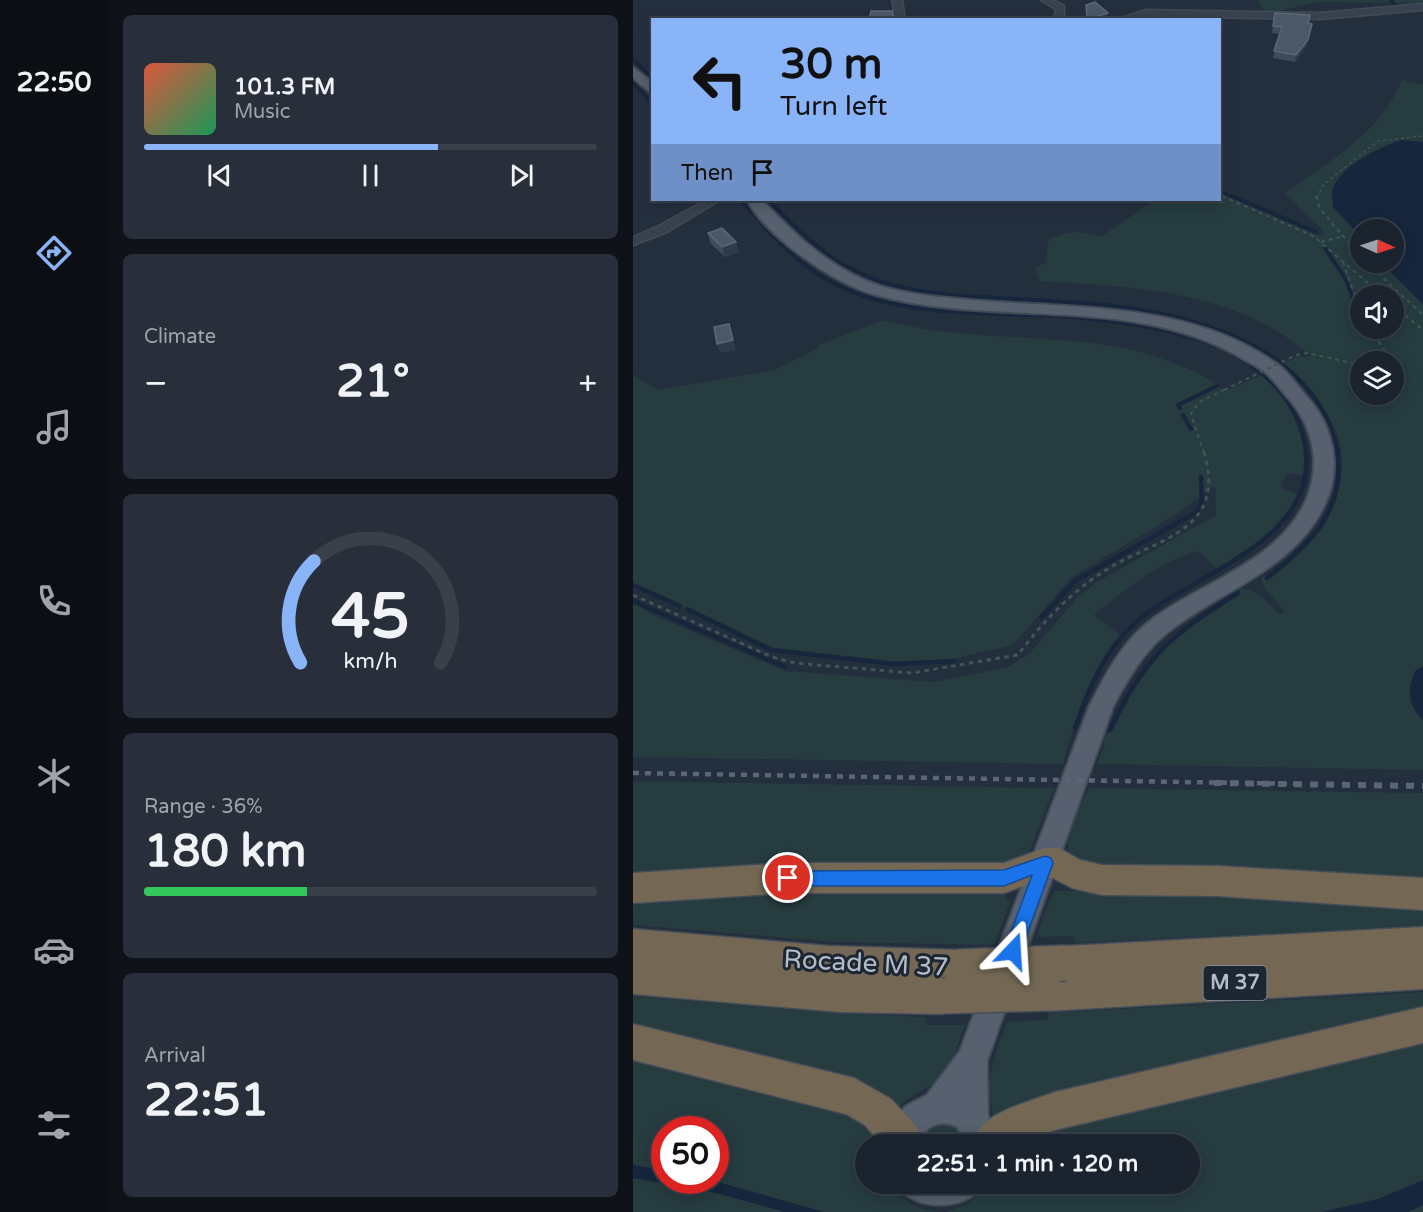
<!DOCTYPE html>
<html lang="en">
<head>
<meta charset="utf-8">
<style>
	body { margin:0; font-family:"Varela Round",sans-serif; background:#282f3a; color:#f1f3f6; height:100vh; display:flex; flex-direction:column; font-size:22px; white-space:nowrap }
	* { box-sizing:border-box; margin:0 }
	p { font-size:20px; color:#a0a4aa }
	.icon { flex:none; width:33px; height:33px; fill:none; stroke:currentColor; stroke-width:2; stroke-linecap:round; stroke-linejoin:round }
	.map { position:relative; flex:1; overflow:hidden }
	.side { display:flex; flex-direction:column; gap:15px; padding:15px; background:#0f1319; width:525px }
	.side>* { flex:none }
	.banner { position:absolute; left:18px; top:18px; width:570px; height:183px; border-radius:0px; box-shadow:0 3px 15px #0003,0 0 0 2px #39404a; background:#8ab4f8; color:#111; overflow:hidden }
	.needle { width:39px; rotate:93deg }
	.tools { position:absolute; left:717px; top:219px; display:grid; gap:12px }
	.tools a { display:grid; place-items:center; width:54px; height:54px; border-radius:50%; background:#1b232e; box-shadow:0 3px 15px #0003,0 0 0 2px #39404a; font-size:30px }
	.speed { position:absolute; left:18px; top:1116px; display:flex; gap:12px; font-size:30px; font-weight:700; text-align:center }
	.speed>* { display:grid; place-content:center; width:78px; height:78px; border-radius:50%; background:#1b232e; box-shadow:0 3px 15px #0003,0 0 0 2px #39404a; line-height:1 }
	.speed .limit { border:9px solid #d22; background:#fff; color:#111 }
	.pin { position:absolute; display:grid; place-items:center; width:51px; height:51px; color:#fff; margin:-26px; border:3px solid #fff; border-radius:50%; box-shadow:0 2px 6px #0007 }
	.me { position:absolute; width:66px; margin:-33px; rotate:20deg; stroke-linejoin:round; filter:drop-shadow(0 0 4px #0008) }
	.turn { display:flex; align-items:center; gap:21px; height:126px; padding:0 30px; font-size:27px }
	.turn .icon { width:78px; height:78px; stroke-width:2.5 }
	.turn b { display:block; font-size:42px; line-height:51px }
	.then { display:flex; align-items:center; height:57px; padding:0 30px; background:#0003; gap:12px; font-size:22px }
	.big { font-size:45px; font-weight:700; line-height:1.1 }
	.side .widget { flex:1; display:flex; flex-direction:column; justify-content:center; gap:9px; min-width:0; padding:0 21px; border-radius:9px; background:#282f3a }
	.side .dial { align-items:center; gap:0 }
	.dial svg { height:156px; overflow:visible; fill:none; stroke:#39404a; stroke-width:7; stroke-linecap:round; text-anchor:middle }
	.dial text { fill:#f1f3f6; stroke:none }
	.song { display:flex; align-items:center; gap:18px }
	.cover { width:72px; height:72px; border-radius:9px; background:linear-gradient(135deg,hsl(10 70% 55%),hsl(150 70% 35%)) }
	.played { height:6px; border-radius:3px; background:linear-gradient(90deg,#8ab4f8 65%,#39404a 65%) }
	.keys { display:flex; justify-content:space-around; direction:ltr }
	.heat { display:flex; justify-content:space-between; align-items:center; font-size:33px; direction:ltr }
	.charge { height:9px; border-radius:4px; background:linear-gradient(90deg,#34c759 36%,#39404a 0) }
	.trip { position:absolute; left:222px; top:1134px; width:345px; height:60px; border-radius:30px; background:#1b232e; box-shadow:0 3px 15px #0003,0 0 0 2px #39404a; font-weight:700; line-height:60px; text-align:center }
	main { display:flex; flex:1; min-height:0 }
	.tabs { display:flex; flex-direction:column; width:108px; justify-content:space-around; align-items:center; background:#0b0e12; color:#a0a4aa }
	.tabs .icon { width:42px; height:42px }
	.tabs .active { color:#8ab4f8 }
	.tabs b { font-size:27px; color:#f1f3f6 }
	.map>svg:first-child { display:block }
	.green { fill:#263c3f; fill-rule:evenodd }
	.water { fill:#17263c }
	.lines { fill:none; stroke-linecap:round; stroke-linejoin:round }
	.stream-far2 { stroke:#17263c; stroke-width:3 }
	.stream-far1 { stroke:#17263c; stroke-width:4 }
	.stream { stroke:#17263c; stroke-width:4.5 }
	.minor-casing { stroke:#414a57; stroke-width:3 }
	.major-casing { stroke:#414a57; stroke-width:4 }
	.highway-casing { stroke:#434c59; stroke-width:3 }
	.path-far2 { stroke:#3f5557; stroke-width:1.5; stroke-dasharray:3 3; stroke-linecap:butt }
	.path-far1 { stroke:#3f5557; stroke-width:2; stroke-dasharray:4 4; stroke-linecap:butt }
	.path { stroke:#3f5557; stroke-width:3; stroke-dasharray:4.5 4.5; stroke-linecap:butt }
	.minor { fill:#38414e; fill-rule:evenodd }
	.major { fill:#56606e; fill-rule:evenodd }
	.highway { fill:#746855; fill-rule:evenodd }
	.rail-far1 { stroke:#5a6575; stroke-width:4.5; stroke-dasharray:6 6; stroke-linecap:butt }
	.rail { stroke:#5a6575; stroke-width:6; stroke-dasharray:8 8; stroke-linecap:butt }
	.highway-bridge-casing { stroke:#434c59; stroke-width:38; stroke-linecap:butt }
	.path-bridge { stroke:#3f5557; stroke-width:2; stroke-dasharray:4 4; stroke-linecap:butt }
	.highway-bridge { stroke:#746855; stroke-width:35 }
	.wall { fill:#3f4b5c }
	.shaded-wall { fill:#2f3b4b }
	.building { fill:#4b5868; stroke:#5c6777; stroke-width:1.5 }
	.route { fill:#1a73e8; stroke:#114b97; stroke-width:1.5 }
	.labels { text-anchor:middle; dominant-baseline:central; stroke-width:6; stroke-linejoin:round; paint-order:stroke }
	.shield { fill:#1d2633; stroke:#878f9c; stroke-width:1.5 }
	.shield-label { font-size:20px; font-weight:bold; fill:#b4bcc9 }
	.near-street-label { font-size:26px; fill:#b4bcc9; stroke:#1d2633 }
</style>
</head>
<body>
<main>
<nav class="tabs">
<b>22:50</b>
<svg class="icon active" aria-label="directions" viewBox="0 0 24 24"><path d="M12 3l9 9-9 9-9-9zM9 14v-3h6M13 9l2 2-2 2"/></svg>
<svg class="icon" aria-label="music" viewBox="0 0 24 24"><path d="M9 18V5l10-2v13"/><circle cx="6" cy="18" r="3"/><circle cx="16" cy="16" r="3"/></svg>
<svg class="icon" aria-label="phone" viewBox="0 0 24 24"><path d="M5 4h4l2 5-3 2q2 4 5 5l2-3 5 2v4C11 20 4 13 5 4z"/></svg>
<svg class="icon" aria-label="climate" viewBox="0 0 24 24"><path d="M12 3v18M4 7l16 10M4 17L20 7"/></svg>
<svg class="icon" aria-label="car" viewBox="0 0 24 24"><path d="M5 17H2v-5l4-1 3-4h7l3 4 3 1v5h-3M9 17h6M6 11h13"/><circle cx="7" cy="17" r="2"/><circle cx="17" cy="17" r="2"/></svg>
<svg class="icon" aria-label="filters" viewBox="0 0 24 24"><path d="M4 7h16M4 17h16"/><circle cx="9" cy="7" r="2"/><circle cx="15" cy="17" r="2"/></svg>
</nav>
<section class="side">
<div class="widget">
<div class="song"><i class="cover"></i><div><b>101.3 FM</b><p>Music</p></div></div>
<div class="played"></div>
<div class="keys"><svg class="icon" aria-label="previous" viewBox="0 0 24 24"><path d="M18 5L8 12l10 7zM5 5v14"/></svg><svg class="icon" aria-label="pause" viewBox="0 0 24 24"><path d="M8 5v14M16 5v14"/></svg><svg class="icon" aria-label="next" viewBox="0 0 24 24"><path d="M6 5l10 7-10 7zM19 5v14"/></svg></div>
</div>
<div class="widget"><p>Climate</p>
<div class="heat"><a>−</a><b class="big">21°</b><a>+</a></div>
</div>
<div class="widget dial"><svg viewBox="0 0 100 80">
<path d="M14 69A42 42 0 1 1 86 69"/>
<path d="M14 69A42 42 0 0 1 21 17" stroke="#8ab4f8"/>
<text x="50" y="56" font-size="32" font-weight="700">45</text>
<text x="50" y="72" font-size="11">km/h</text>
</svg></div>
<div class="widget"><p>Range · 36%</p><b class="big">180 km</b><div class="charge"></div></div>
<div class="widget"><p>Arrival</p><b class="big">22:51</b></div>
</section>
<div class="map">
<svg width="790" height="1212" viewBox="0 0 790 1212">
	<rect width="100%" height="100%" fill="#242f3e"/>
	<path class="green" d="M625,0h165v3l-105,-1 -52,12z
		M769,80l21,5v581c-14,7 -12,24 -12,37l12,17v50l-326,-6 8,-21 -3,-2 4,-7 6,-2c35,-79 56,-94 129,-139l-3,-3c18,-5 29,13 42,25l5,-3 -23,-28v-7l3,-2 3,2c12,-9 25,-17 36,-28 33,-32 51,-87 26,-130 -12,-20 -32,-39 -50,-54l16,-8 15,-1c-75,-66 -178,-69 -272,-75l-4,-13 10,-5 4,-24c19,-7 33,-10 52,-2l54,-37h64l1,-8 99,44 5,-5 -39,-38c43,-30 96,-61 117,-113zM728,230h32v32h-32zM728,296h32v32h-32zM728,362h32v32h-32z
		M251,320c99,28 208,5 302,48 15,7 28,12 38,24l37,-17c30,26 50,59 45,101l-19,-3 -6,12 2,4 17,6 -25,36 -58,38 -18,-18c-41,11 -73,38 -105,64l28,21c-32,38 -46,81 -59,128l-430,-7v-155l20,13 133,56 148,11 74,-15 22,-14 48,-56 19,-15 119,-67 -1,-29 -40,29 -103,62 -59,68 -78,18 -72,-2 -91,-11 -139,-65v-210l25,15 116,-20 45,-22 -1,-3z
		M0,781l421,7 -25,64 -18,14 -378,12z
		M457,788l333,5v89l-328,-13 -24,-14c-11,-22 8,-48 19,-67z
		M448,886l342,16v24l-348,17 -2,-7 -37,1 16,-42 4,-4h24z
		M90,890l278,1 9,11 -16,43 -159,-3 -202,-17v-29z
		M790,992v23l-427,109c-13,-43 -4,-61 11,-102l40,-2 2,-7z
		M0,996l177,15 115,6 1,8h39c-7,17 -12,43 -27,55 -14,12 -31,15 -42,32l-263,-80z
		M790,1037v175h-476l24,-10 16,-18h202v-40h-174l12,-8 91,-27 2,7 6,-2 -2,-7z
		M0,1056l224,58 24,28 1,2h-17v40h25c13,20 33,28 56,28h-313zM32,1130h50v50h-50z
		M308,1124l15,4 8,16h-43l5,-12z"/>
	<path class="water" d="M768,140l22,2v163l-41,-42 11,-1v-32h-32l-1,6 -27,-29c0,-5 -2,-14 0,-19 10,-25 47,-40 68,-48z
		M790,666v54c-15,-14 -16,-31 -8,-49z
		M0,1165l31,5 1,10 49,1 110,31h-39l-69,-19 -83,-15z
		M790,1180v25l-15,7h-86l56,-13z"/>
	<g class="lines">
		<path class="stream-far2" d="M258,0l1,15
			M758,0l5,6
			M0,59l20,20
			M0,82l20,22
			M586,191l16,7"/>
		<path class="stream-far1" d="M599,196l84,36
			M108,200c25,28 49,58 83,78 67,40 157,34 232,38 55,4 109,11 161,30
			M135,200c32,32 64,65 109,80 38,13 80,16 121,18 92,5 187,6 268,55 37,23 64,57 72,100
			M692,248l21,32 15,39
			M733,328l5,8
			M600,354c40,22 68,53 73,99
			M547,408l-2,-3 39,-19
			M550,415l8,14"/>
		<path class="stream" d="M634,578c42,-32 80,-69 70,-126
			M0,585l47,21
			M0,601l152,66
			M54,609l85,41 123,14 59,-3
			M408,618l34,-37 122,-69 5,-11 -1,-24
			M442,728c13,-38 29,-78 61,-106 56,-48 179,-79 170,-170
			M477,730c35,-74 60,-94 128,-137"/>
		<defs>
			<path id="minor" d="M259,0h10l3,20h-10z
				M408,0h12l11,6v14h-10l2,-11z
				M790,4v6l-103,9 -174,-3 -30,4 30,-10 174,3z
				M73,200h14l-55,33 -32,12v-8l24,-10z"/>
			<path id="major" d="M0,67l20,16v12l-20,-17z
				M114,200h15c34,36 70,70 118,86 29,9 61,11 91,14 103,9 218,1 306,64 12,8 21,23 31,34 25,28 34,69 18,104 -31,69 -105,87 -159,131 -24,19 -40,47 -54,74l-126,354 1,54 10,29h-32l-9,-17c-17,-9 -33,0 -39,17h-32l10,-27 10,-11 21,-11 33,-44 129,-344c16,-32 33,-65 62,-87 50,-38 128,-58 155,-120 15,-35 8,-71 -16,-100 -8,-8 -15,-19 -24,-27 -6,-5 -14,-9 -21,-13 -110,-67 -250,-32 -369,-65 -42,-11 -109,-58 -129,-95z
				M264,1184h86c-14,28 -72,28 -86,0z"/>
			<path id="highway" d="M412,848h14l21,12 22,5 116,1 205,12v32l-205,-14 -116,-1 -30,-7 -19,-10h-8l-41,15h-216l-155,10v-30l155,-10h216z
				M790,927v62l-376,22 -12,-6 -6,-12 6,-12 19,-6 -5,-12 5,-12 12,-5z
				M0,929l196,17 130,4 12,5 5,12 -5,12 -15,5 5,12 -6,12 -12,6 -103,-2 -207,-18z
				M790,1007v36l-368,87 -35,14h-50c13,-33 54,-40 85,-52z
				M0,1024l221,54 37,21 26,28 5,14 -1,3h-40l-16,-19 -19,-11 -213,-54z"/>
		</defs>
		<use href="#minor" class="minor-casing"/>
		<use href="#major" class="major-casing"/>
		<use href="#highway" class="highway-casing"/>
		<path class="path-far2" d="M586,195l7,3
			M684,198l6,-13 55,-44 45,-5"/>
		<path class="path-far1" d="M589,196l91,40 70,60
			M683,196l4,13 41,48
			M688,242l20,-5
			M710,262l18,52
			M733,262l57,53
			M760,305l30,25
			M737,328l22,34
			M663,355l11,-2 54,12
			M571,453l-13,-39 8,-12 25,-12"/>
		<path class="path" d="M0,595l139,62 23,6 117,10 106,-18c22,-30 53,-63 85,-83 51,-34 125,-38 101,-120"/>
		<use href="#minor" class="minor"/>
		<use href="#major" class="major"/>
		<use href="#highway" class="highway"/>
		<path class="rail-far1" d="M0,773l672,11"/>
		<path class="rail" d="M581,783l209,3"/>
		<defs>
			<path id="highway-bridge" d="M326,967l107,-4
				M310,996l104,-3"/>
		</defs>
		<use href="#highway-bridge" class="highway-bridge-casing"/>
		<path class="path-bridge" d="M591,390l72,-35"/>
		<use href="#highway-bridge" class="highway-bridge"/>
	</g>
	<path class="wall" d="M642,13l34,10 -3,24 -11,15 -22,-4 7,-24 -8,-1z
		M75,233l31,19 -14,5 -15,-14z"/>
	<path class="shaded-wall" d="M475,13l-1,7h-19z
		M679,24l-6,23 -11,15 1,-7z
		M103,242l3,10 -14,5 -3,-10z
		M100,340l3,10 -16,3 -3,-9z"/>
	<path class="building" d="M462,2l13,11 -21,7 -1,-15z
		M238,11h21l2,9h-25z
		M642,13l35,2 -2,8 4,1 -4,16 -12,15 -22,-4 8,-24 -9,-1z
		M89,228l14,14 -14,5 -14,-14z
		M96,324l4,16 -16,4 -3,-17z"/>
	<path class="route" d="M412,856l6,2 2,5 -32,88 -2,6 -6,2 -6,-2 -3,-6 28,-76 -28,11h-216l-6,-2 -3,-6 3,-5 6,-2 216,-1z"/>
	<g class="labels">
		<rect class="shield" x="570.5" y="966" width="63" height="34" rx="4.5"/>
		<g class="shield-label">
			<text x="602" y="983">M 37</text>
		</g>
		<g class="near-street-label">
			<text transform="translate(233 963) rotate(3)">Rocade M 37</text>
		</g>
	</g>
</svg>
<div class="tools">
<a><svg class="needle" viewBox="-14 -14 28 28"><path d="M0-13l5 13h-10z" fill="#e53935"/><path d="M0 13l5-13h-10z" fill="#a0a4aa"/></svg></a>
<a><svg class="icon" aria-label="sound" viewBox="0 0 24 24"><path d="M4 9h4l5-4v14l-5-4H4zM17 9q2 3 0 6"/></svg></a>
<a><svg class="icon" aria-label="layers" viewBox="0 0 24 24"><path d="M12 4l9 5-9 5-9-5zM3 14l9 5 9-5"/></svg></a>
</div>
<div class="speed"><div class="limit">50</div></div>
<div class="pin" style="left:155px;top:878px;background:#d93025"><svg class="icon" aria-label="arrive" viewBox="0 0 24 24"><path d="M6 21V4h12l-3 4 3 4H6"/></svg></div>
<svg class="me" style="left:380px;top:951px" viewBox="-20 -20 40 40"><path d="M0-17L14 15 0 8-14 15z" fill="#1a73e8" stroke="#fff" stroke-width="4"/></svg>
<div class="trip">22:51 · 1 min · 120 m</div>
<div class="banner">
<div class="turn"><svg class="icon" aria-label="left" viewBox="0 0 24 24"><path d="M17 20v-9H6M10 6l-5 5 5 5"/></svg><div><b>30 m</b>Turn left</div></div>
<div class="then">Then<svg class="icon" aria-label="arrive" viewBox="0 0 24 24"><path d="M6 21V4h12l-3 4 3 4H6"/></svg></div>
</div>
</div>
</main>
</body>
</html>
